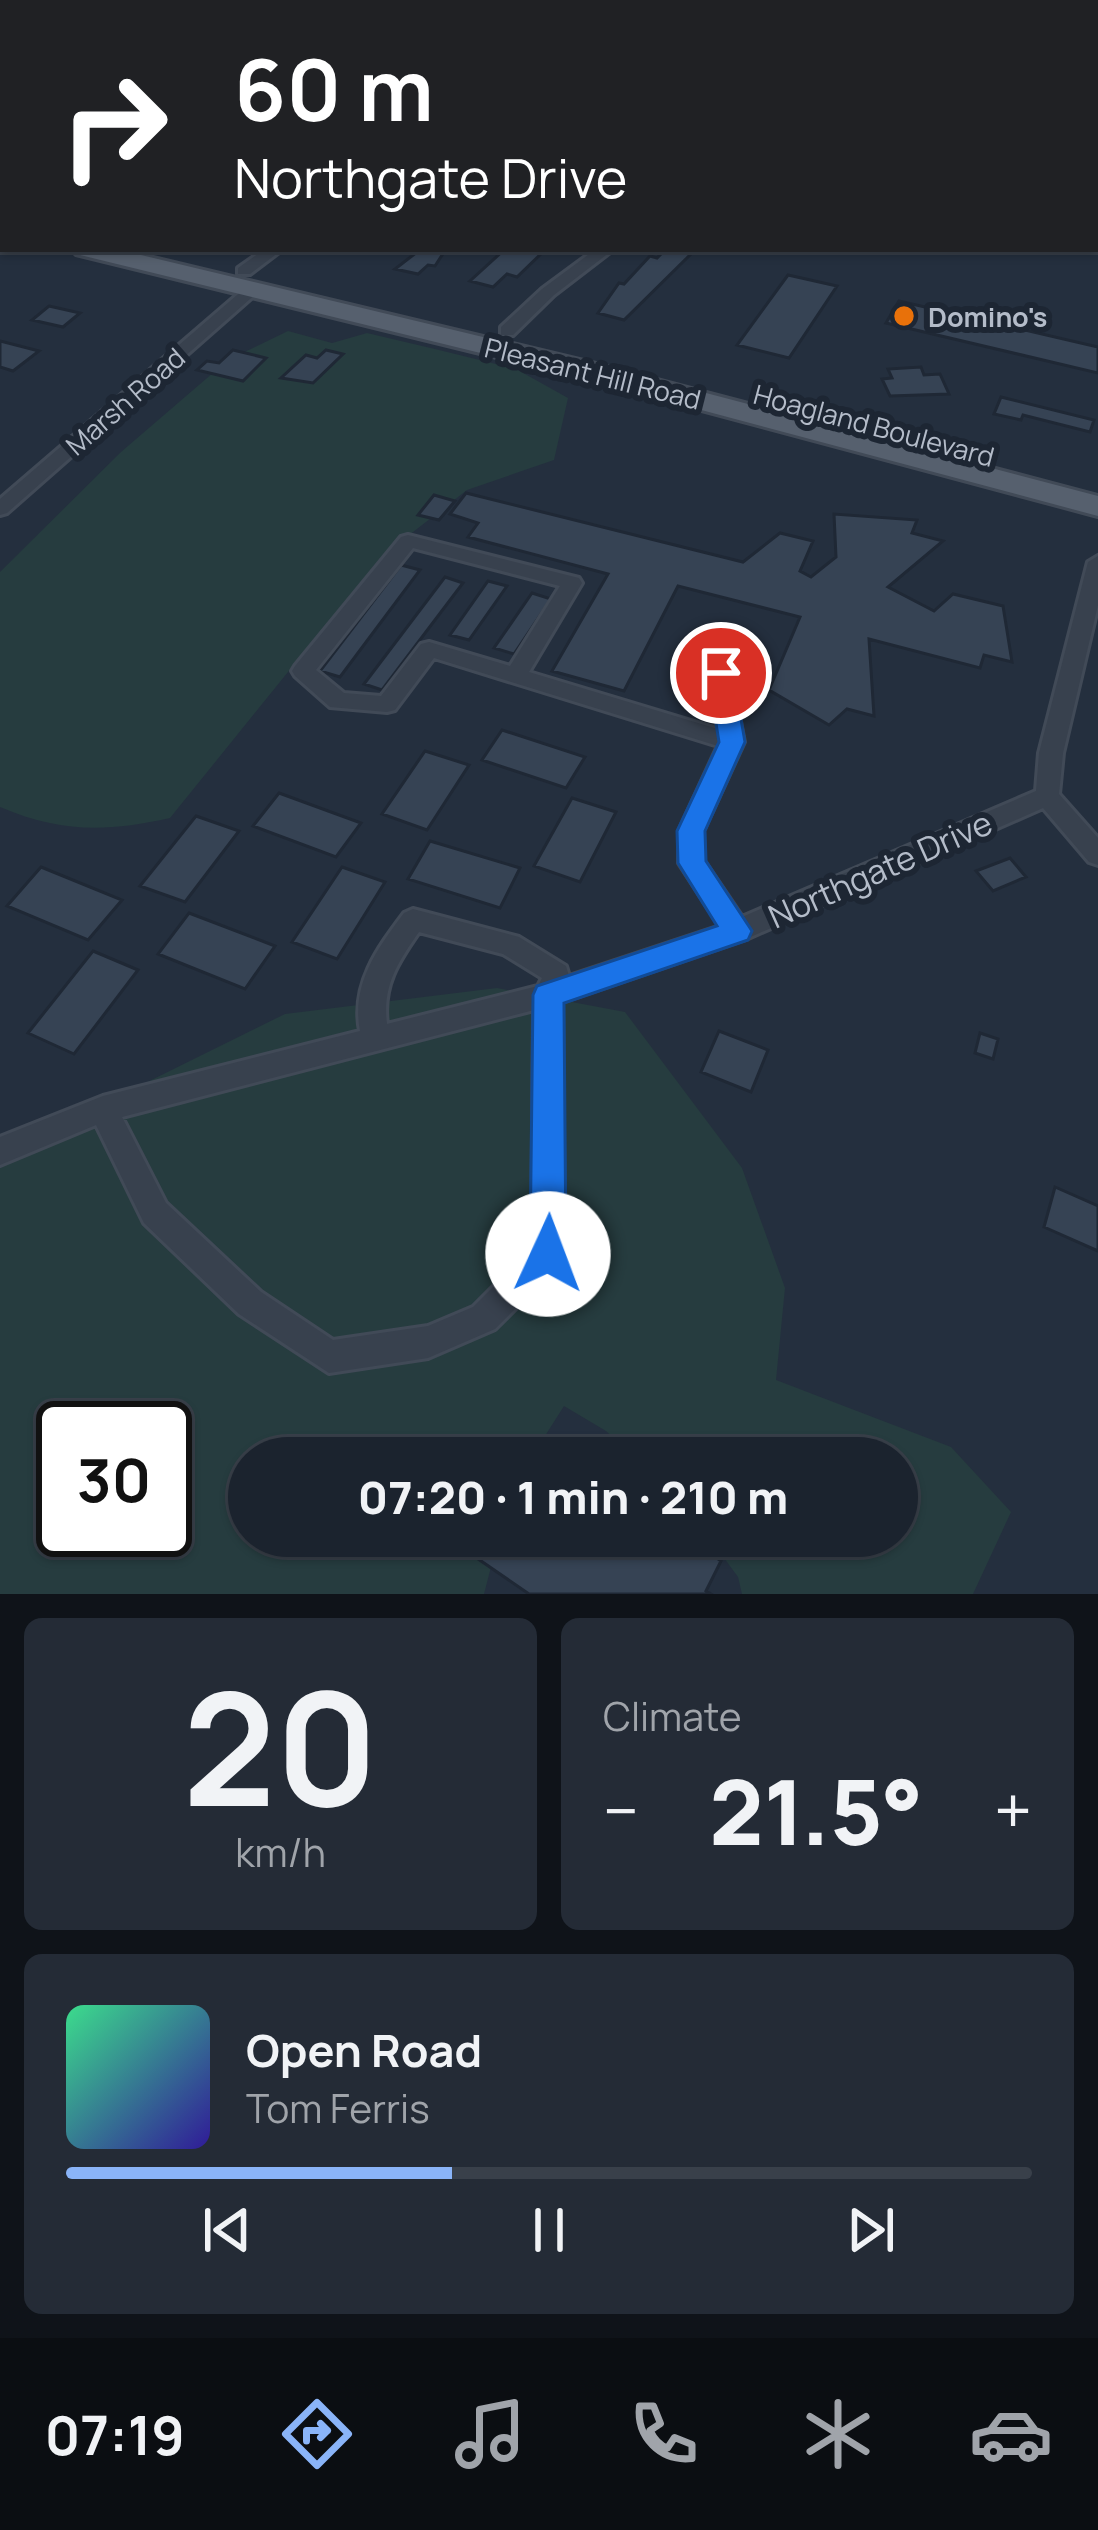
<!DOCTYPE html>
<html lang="en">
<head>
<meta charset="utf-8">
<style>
	body { margin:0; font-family:Manrope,sans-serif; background:#242b36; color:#f1f3f6; height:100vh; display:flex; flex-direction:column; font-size:45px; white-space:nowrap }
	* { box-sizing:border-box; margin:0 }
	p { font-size:39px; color:#a0a4aa }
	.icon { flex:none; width:66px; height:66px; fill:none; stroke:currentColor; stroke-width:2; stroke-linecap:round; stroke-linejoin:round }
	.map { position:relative; height:1594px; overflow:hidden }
	.side { display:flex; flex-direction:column; gap:24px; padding:24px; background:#0f1319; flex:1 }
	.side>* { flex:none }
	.guide { position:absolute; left:0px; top:0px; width:1098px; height:252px; box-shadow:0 3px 9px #0004,0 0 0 3px #39404a; background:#202124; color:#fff; overflow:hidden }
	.speed { position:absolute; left:36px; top:1401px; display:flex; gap:24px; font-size:60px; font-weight:700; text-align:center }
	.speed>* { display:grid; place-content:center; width:156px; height:156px; border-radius:50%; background:#1b232e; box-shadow:0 3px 9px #0004,0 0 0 3px #39404a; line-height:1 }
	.speed .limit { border:6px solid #111; border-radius:18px; background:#fff; color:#111 }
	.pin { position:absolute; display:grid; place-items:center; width:102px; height:102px; color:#fff; margin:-51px; border:6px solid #fff; border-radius:50%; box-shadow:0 3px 12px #0007 }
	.me { position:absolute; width:132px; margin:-66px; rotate:2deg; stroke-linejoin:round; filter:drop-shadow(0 0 9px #0008) }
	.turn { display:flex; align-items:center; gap:42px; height:252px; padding:0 36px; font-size:54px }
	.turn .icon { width:156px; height:156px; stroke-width:2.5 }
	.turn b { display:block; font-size:84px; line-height:102px }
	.big { font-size:90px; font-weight:800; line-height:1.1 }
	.side .widget { flex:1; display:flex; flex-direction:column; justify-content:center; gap:18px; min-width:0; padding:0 42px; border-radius:18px; background:#242b36 }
	.side .dial { align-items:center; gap:0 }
	.dial b { font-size:156px; line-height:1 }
	.song { display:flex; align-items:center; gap:36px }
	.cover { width:144px; height:144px; border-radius:18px; background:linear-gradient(135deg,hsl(150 70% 55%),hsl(250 70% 35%)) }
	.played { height:12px; border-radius:6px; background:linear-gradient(90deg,#8ab4f8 40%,#39404a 40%) }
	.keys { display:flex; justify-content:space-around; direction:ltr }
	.heat { display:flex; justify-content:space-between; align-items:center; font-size:66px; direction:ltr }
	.side .tiles { flex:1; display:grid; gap:24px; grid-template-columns:1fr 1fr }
	.widget:last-child { grid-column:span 2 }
	.trip { position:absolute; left:228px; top:1437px; width:690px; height:120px; border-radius:60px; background:#1b232e; box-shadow:0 3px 9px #0004,0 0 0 3px #39404a; font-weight:800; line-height:120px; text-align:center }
	.tabs { display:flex; height:192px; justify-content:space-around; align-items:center; background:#0b0e12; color:#a0a4aa }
	.tabs .icon { width:84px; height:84px }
	.tabs .current { color:#8ab4f8 }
	.tabs b { font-size:54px; color:#f1f3f6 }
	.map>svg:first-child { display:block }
	.green { fill:#263c3f; fill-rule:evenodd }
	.building { fill:#364354; stroke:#1f2835; stroke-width:3 }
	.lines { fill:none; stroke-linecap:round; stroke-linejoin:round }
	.street-casing { stroke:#414a57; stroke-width:6 }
	.primary-casing { stroke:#414a57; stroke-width:6 }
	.highway-casing { stroke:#434c59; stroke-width:6 }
	.street { fill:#38414e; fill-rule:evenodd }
	.primary { fill:#56606e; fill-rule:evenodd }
	.highway { fill:#746855; fill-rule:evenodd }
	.route { fill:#1a73e8; stroke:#114b97; stroke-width:3 }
	.food-dot { fill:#e8710a; stroke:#1d2633; stroke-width:4.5 }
	.labels { text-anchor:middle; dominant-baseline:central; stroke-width:12; stroke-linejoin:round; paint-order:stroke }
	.far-poi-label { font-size:27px; font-weight:bold; fill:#b4bcc9; stroke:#1d2633; text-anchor:start }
	.far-street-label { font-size:27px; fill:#b4bcc9; stroke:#1d2633 }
	.street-label { font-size:33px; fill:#b4bcc9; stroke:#1d2633 }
</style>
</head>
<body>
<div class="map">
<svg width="1098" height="1594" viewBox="0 0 1098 1594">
	<rect width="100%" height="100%" fill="#242f3e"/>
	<path class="green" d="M0,0h513l1,3h-511l-3,123z
		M288,331l44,12 35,-10 72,17 77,19 52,29 -14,62 -87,30 -86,67 -211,261c-63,14 -109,15 -170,-11v-235l121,-120 107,-92z
		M497,988l128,24 117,156 43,120 -9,92 175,67 60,65 -38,82h-231l-4,-17 -30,-41h189v-78h-262l-29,-27 -42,-25 -33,52h-282v78h250l-15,58h-484v-439l285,-141zM63,1428h102v102h-102z"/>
	<path class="building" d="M421,249h25l-11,17 -7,-1 -10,9 -23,-5z
		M505,249h41l-29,28 -10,-3 -14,13 -23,-6z
		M666,249l27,3 -69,68 -26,-7 21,-30 5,1 26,-28 7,2z
		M788,275l49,11 -48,72 -52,-13z
		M899,301l199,46v26l-212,-50z
		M49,306l31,7 -17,14 -31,-7z
		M0,341l39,10 -26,20 -13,-4z
		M233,350l33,8 -23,23 -46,-11 10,-9 12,2z
		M326,350l17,4 -30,29 -32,-5 25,-23 11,3z
		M921,367l3,8 16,-1 9,20 -59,2 -8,-17 10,-1 -4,-9z
		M1001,397l93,23 -4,12 -67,-17 -2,5 -27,-6z
		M466,493l277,69 37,-29 33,8 -13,30 11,6 25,-20 -2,-43 83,6 -5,13 31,8 -55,46 46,24 19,-17 50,12 9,56 -28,-7 -4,13 -111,-29 5,77 -27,-7 -18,16 -60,-35 31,-73 -122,-31 -54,105 -72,-20 56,-97 -140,-37 10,-14 -28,-9z
		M434,495l21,6 -16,19 -21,-5z
		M401,565l19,5 -80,107 -20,-6z
		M445,577l18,6 -81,107 -18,-6z
		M488,581l19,5 -38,54 -19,-5z
		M532,593l19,6 -37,55 -20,-6z
		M502,730l83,27 -19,31 -84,-28z
		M425,751l44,14 -42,65 -45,-16z
		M279,793l82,30 -25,34 -83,-31z
		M572,798l44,14 -36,70 -46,-16z
		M196,816l43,15 -54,71 -45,-16z
		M430,841l90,27 -20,40 -92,-29z
		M1010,858l16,19 -33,14 -17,-20z
		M41,867l81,33 -34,40 -81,-34z
		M342,867l43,15 -48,77 -45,-17z
		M189,913l86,33 -30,43 -87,-35z
		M93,951l45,19 -64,84 -46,-21z
		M719,1031l49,19 -17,42 -50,-20z
		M980,1033l18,6 -5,20 -18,-6z
		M1055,1187l43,19v45l-54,-24z
		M539,1437l30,21h-43z
		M477,1536h208l36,25 -15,30 5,3h-182l-61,-42z"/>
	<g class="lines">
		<defs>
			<path id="street" d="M682,0h12l2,3h-12z
				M1095,53h3v8h-3z
				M3,151v9l-3,1v-9z
				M265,249h18l-33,25h-12v-6z
				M596,249h18l-60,46 -41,40h-12v-8l41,-38z
				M244,289l14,3 -251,221 -7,2v-16z
				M408,535l171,43 3,5 -53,89 189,57 -14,-91 11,-7 8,2 21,109 -41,89 1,30 38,56 294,-126 3,-38 49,-191 10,-6v49l-35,148 -4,41 39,44v27l-9,-3 -46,-54 -297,131 -184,63 2,252 -5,11 -64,64 -67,29 -99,15 -90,-59 -95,-91 -48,-98 -96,40v-28l103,-41 257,-65c-9,-47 17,-82 44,-118l9,-4 106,28 47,29 3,10 151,-50 -41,-63v-32l39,-85 -284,-88 -39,52 -8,2 -57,-5 -35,-31 -3,-5 3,-5 106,-129zM413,548l147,38 -50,80 -81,-24 -8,2 -40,52 -37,-3 -28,-23zM419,932l84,22 39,24 -4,8 -151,38c-5,-38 11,-62 32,-92zM534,1010l-2,238 -59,59 -45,19 -95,14 -72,-48 -95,-89 -44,-86z"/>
			<path id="primary" d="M0,219h3v15h-3z
				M72,249h44l480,115 502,132v20l-520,-139 -502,-123z"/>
			<path id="highway" d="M1023,0h26l2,3h-26z
				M1060,0h26l2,3h-26z
				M1095,25l3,1v14l-3,-1z"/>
		</defs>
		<use href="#street" class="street-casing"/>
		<use href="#primary" class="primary-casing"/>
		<use href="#highway" class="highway-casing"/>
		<use href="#street" class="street"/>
		<use href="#primary" class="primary"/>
		<use href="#highway" class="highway"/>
	</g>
	<path class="route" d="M721,664l12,9 12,69 -40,89 1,30 46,70 -4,9 -184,63 2,251 -6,12 -12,5 -13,-5 -5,-12 3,-259 4,-9 180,-60 -39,-63 -1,-32 42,-89 -11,-69z"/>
	<circle class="food-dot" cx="904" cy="316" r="12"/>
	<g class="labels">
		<g class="far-poi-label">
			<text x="928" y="316">Domino's</text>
		</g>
		<g class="far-street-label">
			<text transform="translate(593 373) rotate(14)">Pleasant Hill Road</text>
			<text transform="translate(125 401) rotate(-41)">Marsh Road</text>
			<text transform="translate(874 425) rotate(15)">Hoagland Boulevard</text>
		</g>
		<g class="street-label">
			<text transform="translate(880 869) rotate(-24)">Northgate Drive</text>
		</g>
	</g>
</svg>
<div class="speed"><div class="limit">30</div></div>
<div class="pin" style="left:721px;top:673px;background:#d93025"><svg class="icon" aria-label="arrive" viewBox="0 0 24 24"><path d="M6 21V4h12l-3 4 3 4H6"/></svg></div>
<svg class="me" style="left:548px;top:1254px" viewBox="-20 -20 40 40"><circle r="19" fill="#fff"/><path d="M0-13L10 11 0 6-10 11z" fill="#1a73e8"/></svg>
<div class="trip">07:20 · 1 min · 210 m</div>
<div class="guide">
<div class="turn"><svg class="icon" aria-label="right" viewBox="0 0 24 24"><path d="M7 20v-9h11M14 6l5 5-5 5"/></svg><div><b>60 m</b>Northgate Drive</div></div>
</div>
</div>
<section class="side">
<div class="tiles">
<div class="widget dial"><b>20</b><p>km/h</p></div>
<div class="widget"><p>Climate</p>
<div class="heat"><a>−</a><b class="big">21.5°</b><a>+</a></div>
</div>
<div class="widget">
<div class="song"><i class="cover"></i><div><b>Open Road</b><p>Tom Ferris</p></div></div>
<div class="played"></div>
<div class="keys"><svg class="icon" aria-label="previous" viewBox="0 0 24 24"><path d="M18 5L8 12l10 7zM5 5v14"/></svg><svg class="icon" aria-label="pause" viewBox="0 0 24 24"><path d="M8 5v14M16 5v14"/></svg><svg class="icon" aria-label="next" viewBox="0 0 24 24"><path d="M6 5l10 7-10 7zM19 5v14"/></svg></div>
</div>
</div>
</section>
<nav class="tabs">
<b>07:19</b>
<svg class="icon current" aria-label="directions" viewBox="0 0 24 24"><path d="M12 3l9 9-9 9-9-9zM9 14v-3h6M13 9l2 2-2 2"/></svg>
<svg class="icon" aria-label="music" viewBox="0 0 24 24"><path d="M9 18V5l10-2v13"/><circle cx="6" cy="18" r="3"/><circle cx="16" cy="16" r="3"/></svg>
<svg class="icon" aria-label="phone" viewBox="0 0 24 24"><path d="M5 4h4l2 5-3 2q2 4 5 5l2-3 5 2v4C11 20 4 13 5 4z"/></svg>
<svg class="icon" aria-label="climate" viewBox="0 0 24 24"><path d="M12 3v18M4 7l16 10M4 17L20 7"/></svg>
<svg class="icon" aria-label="car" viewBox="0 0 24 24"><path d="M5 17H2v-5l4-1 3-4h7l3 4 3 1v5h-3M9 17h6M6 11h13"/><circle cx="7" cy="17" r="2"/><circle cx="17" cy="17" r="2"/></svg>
</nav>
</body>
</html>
